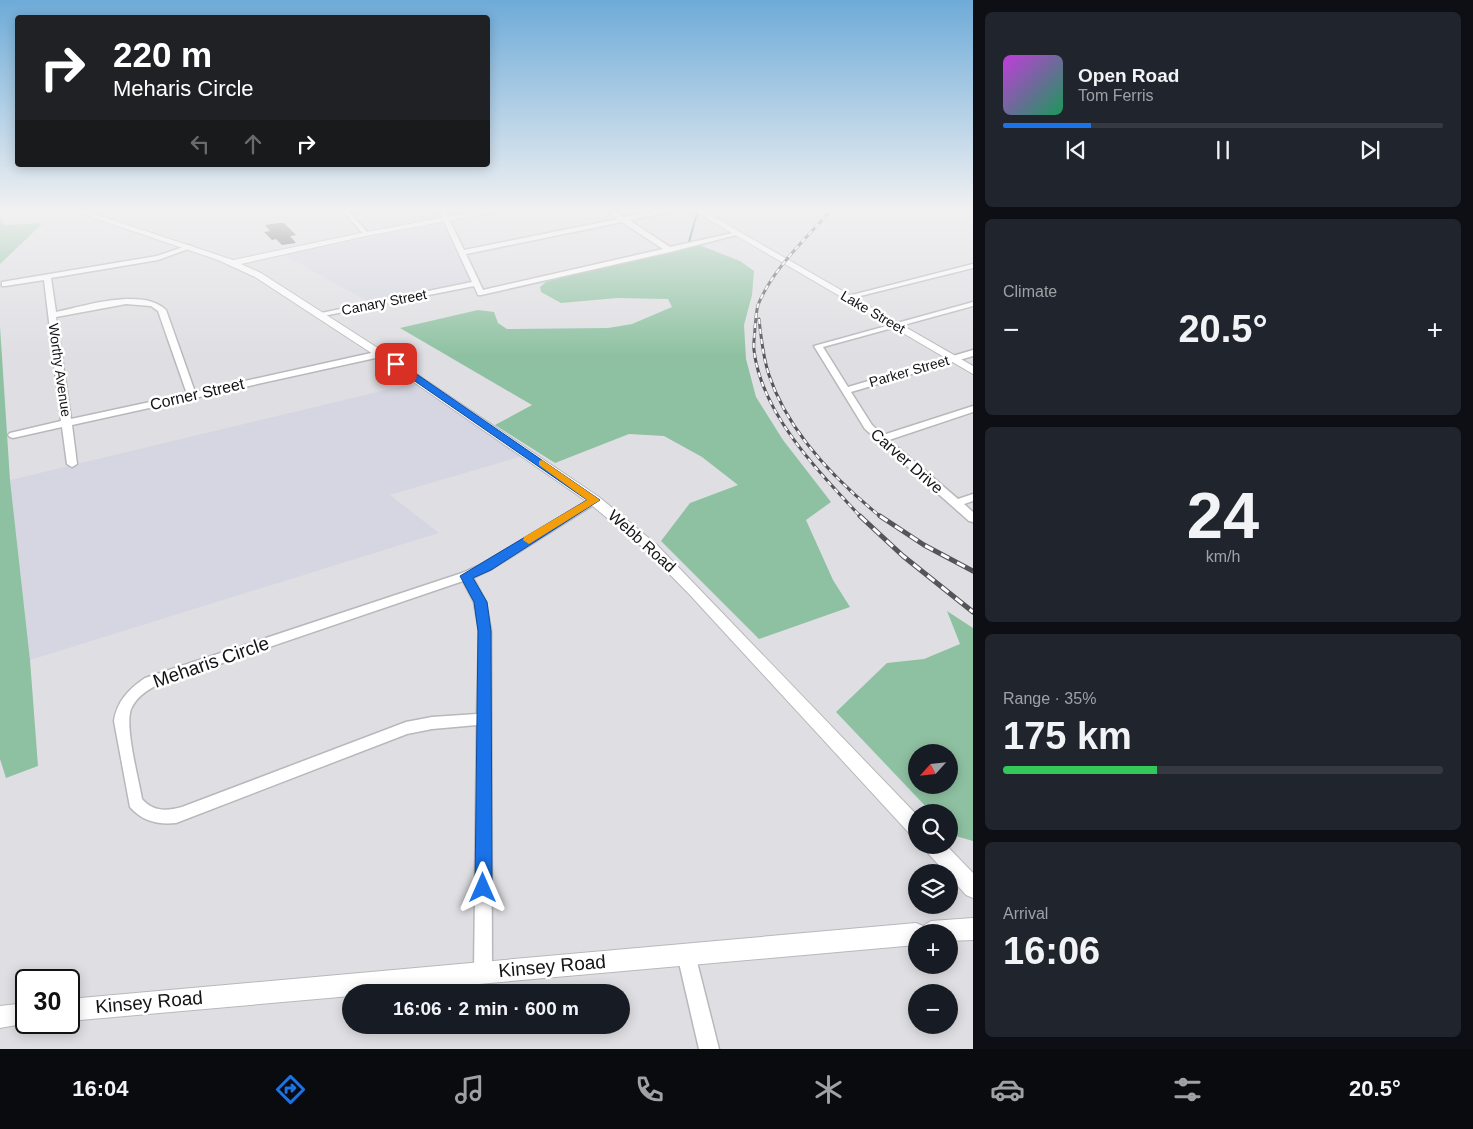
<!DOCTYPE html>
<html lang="en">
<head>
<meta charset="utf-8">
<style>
	body { margin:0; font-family:Arial,sans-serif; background:#20242c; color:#f1f3f6; height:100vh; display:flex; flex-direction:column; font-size:19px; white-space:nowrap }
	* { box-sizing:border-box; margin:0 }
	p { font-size:16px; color:#9ea1a6 }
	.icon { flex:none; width:28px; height:28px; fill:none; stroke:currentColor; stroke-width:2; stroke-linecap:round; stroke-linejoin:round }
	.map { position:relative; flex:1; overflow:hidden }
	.sheet { display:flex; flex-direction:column; gap:12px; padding:12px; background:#0d0f14; width:500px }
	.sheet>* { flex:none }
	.top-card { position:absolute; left:15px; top:15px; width:475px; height:152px; border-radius:5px; box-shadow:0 2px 12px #0003; background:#202124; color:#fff; overflow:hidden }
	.needle { width:32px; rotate:243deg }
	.tools { position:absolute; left:908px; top:744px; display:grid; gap:10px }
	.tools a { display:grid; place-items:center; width:50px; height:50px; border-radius:50%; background:#171b24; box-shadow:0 2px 12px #0003; font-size:25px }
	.speed { position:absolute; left:15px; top:969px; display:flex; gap:10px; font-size:25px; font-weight:700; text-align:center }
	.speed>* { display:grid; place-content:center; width:65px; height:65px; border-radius:50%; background:#171b24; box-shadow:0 2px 12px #0003; line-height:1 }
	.speed .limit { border:2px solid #111; border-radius:8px; background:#fff; color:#111 }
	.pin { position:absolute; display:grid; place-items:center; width:42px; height:42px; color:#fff; margin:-21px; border-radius:10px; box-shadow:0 2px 8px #0006 }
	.me { position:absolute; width:55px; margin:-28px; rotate:0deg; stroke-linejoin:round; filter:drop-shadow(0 0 4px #0008) }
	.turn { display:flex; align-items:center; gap:18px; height:105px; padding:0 15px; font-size:22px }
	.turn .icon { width:65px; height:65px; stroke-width:2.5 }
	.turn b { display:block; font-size:35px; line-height:42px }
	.lanes { display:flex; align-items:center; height:48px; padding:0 15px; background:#0003; justify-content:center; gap:25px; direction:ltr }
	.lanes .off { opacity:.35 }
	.big { font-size:38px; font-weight:700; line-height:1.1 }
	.sheet .tile { flex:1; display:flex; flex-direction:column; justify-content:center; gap:8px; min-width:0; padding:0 18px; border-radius:8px; background:#20242c }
	.sheet .dial { align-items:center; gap:0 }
	.dial b { font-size:65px; line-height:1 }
	.song { display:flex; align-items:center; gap:15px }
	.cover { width:60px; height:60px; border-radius:8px; background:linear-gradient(135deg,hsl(290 70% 55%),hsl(150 70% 35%)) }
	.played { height:5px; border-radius:2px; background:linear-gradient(90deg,#1a73e8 20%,#363941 20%) }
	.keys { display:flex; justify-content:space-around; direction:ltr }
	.heat { display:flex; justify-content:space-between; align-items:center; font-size:28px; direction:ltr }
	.charge { height:8px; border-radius:4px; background:linear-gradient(90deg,#34c759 35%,#363941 0) }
	.trip { position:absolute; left:342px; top:984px; width:288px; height:50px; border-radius:25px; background:#171b24; box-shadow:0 2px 12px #0003; font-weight:700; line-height:50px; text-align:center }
	.tabs { display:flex; height:80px; justify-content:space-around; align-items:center; background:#090b0e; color:#9ea1a6 }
	.tabs .icon { width:35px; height:35px }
	.tabs .current { color:#1a73e8 }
	.tabs b { font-size:22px; color:#f1f3f6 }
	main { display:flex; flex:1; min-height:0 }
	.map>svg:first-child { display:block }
	.built { fill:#d6d6e2 }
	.green { fill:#8ec1a1; fill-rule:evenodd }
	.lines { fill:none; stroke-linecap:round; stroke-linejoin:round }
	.stream { stroke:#43748d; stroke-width:2 }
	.building { fill:#5e5958 }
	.minor-casing { stroke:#b8b8bc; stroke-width:3 }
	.tertiary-casing { stroke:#b8b8bc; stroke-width:2 }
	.minor { fill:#fff; fill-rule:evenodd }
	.tertiary { fill:#fff; fill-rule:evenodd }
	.rail-far1-casing { stroke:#555558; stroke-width:3 }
	.rail-casing { stroke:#555558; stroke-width:5 }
	.rail-far1 { stroke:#fff; stroke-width:2; stroke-dasharray:5; stroke-linecap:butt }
	.rail { stroke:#fff; stroke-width:3; stroke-dasharray:9; stroke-linecap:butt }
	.route { fill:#1a73e8; stroke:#114b97 }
	.slow { fill:#f59e0b }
	.labels { text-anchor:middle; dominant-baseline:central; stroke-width:5; stroke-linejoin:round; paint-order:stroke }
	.far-street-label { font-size:14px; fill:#141416; stroke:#fff }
	.street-label { font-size:16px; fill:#141416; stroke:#fff }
	.near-street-label { font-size:19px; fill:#141416; stroke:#fff }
</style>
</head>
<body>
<main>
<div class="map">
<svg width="973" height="1049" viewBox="0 0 973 1049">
	<rect width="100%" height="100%" fill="#dfdfe3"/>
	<path class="built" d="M441,223l29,59 -101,20 -85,-47z
		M415,383l108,73 -133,39 49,38 -409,127 -20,-180z"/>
	<path class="green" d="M0,219l6,6 37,-2 -43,41z
		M699,245l41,16 14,10 -2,24 -8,30 2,34 10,38 27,43 48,62 -25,18 27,60 17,27 -91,32 -98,-98 29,-38 48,-18 -36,-28 -38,-21 -35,-2 -74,29 -60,-38 37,-20 -132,-77 78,-18 16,2 4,11 9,6 101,-1 24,-4 40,-17 -4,-8 -51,-1 -56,5 -20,-11 -1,-5 6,-5 26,-7z
		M0,326l10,154 20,180 8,106 -32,12 -6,-19z
		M947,611l26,17v213l-21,-6 -3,-4v-19h-18l-95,-100 51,-49 37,-4 36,-15zM916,752h33v33h-33z"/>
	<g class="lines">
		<path class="stream" d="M689,242l8,-29"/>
	</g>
	<path class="building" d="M278,223h6l12,12 -6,1 6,7 -14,2 -6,-6 -4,1 -8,-8 6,-1 -5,-6z"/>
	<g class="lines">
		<defs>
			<path id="minor" d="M341,209h6l21,24v2h-4z
				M438,209h6l20,41 154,-31 -14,-10h7l13,8 43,-8h11l-3,2 -46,9 41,27 67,-15 3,2 -70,18 -189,43h-3l-4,-9 -156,31v-4h3l151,-31zM622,222l41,27 -180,41 -17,-36z
				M189,245l4,2 -2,1 -33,12 -107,18 5,34c28,-6 87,-25 110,-2l29,82 185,-41 4,3 -4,3 -308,68 5,39 -5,3 -5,-3 -5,-37 -49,11 -3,-1 -2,-2 2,-2 51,-12 -17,-141 -39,6h-3v-4l155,-26zM126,304l25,2 7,5 29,83 -116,25 -15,-102z
				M973,264v4l-125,31 -4,-2z
				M973,302v4l-150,41 25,40 125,-37v6l-122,36 21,33 11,10 90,-29v6l-84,28 69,59 15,-5v7l-9,3 9,8v10l-4,-1 -104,-92 -51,-83z
				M594,497l4,1 1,2 -1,2 -108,68 -17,8 13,24 5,29 1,341 -3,6 -6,3 -6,-3 -3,-6 3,-247 -45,4 -25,5 -231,89c-18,2 -34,-2 -46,-16l-16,-86c3,-20 15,-32 31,-43l317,-105 20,-9zM463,581l11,21 5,29 -2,83 -45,3 -26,5 -224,85c-15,4 -29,5 -40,-8 -3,-19 -19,-77 -10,-92 5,-10 14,-16 23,-21z
				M686,945l6,3 3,6 24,95h-20l-22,-95 3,-6z"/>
			<path id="tertiary" d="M68,209h11l154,51 133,-28 123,-23h15l-4,2 -134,25 -125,28 20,9 123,79 215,145 57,47 260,270v22l-7,-3 -219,-238 -44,-45 -57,-47 -213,-147 -121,-79 -37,-17z
				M691,209h9l273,157v8z
				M923,845h23l27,28v25l-7,-3 -17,-19v-4h-4l-19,-21z
				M973,918v22l-24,1v-9h-33v13l-528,47h-37v4l-282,25v-22l847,-76 7,3 8,-5z
				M26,1003v19h7l-33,6v-22z"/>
		</defs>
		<use href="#minor" class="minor-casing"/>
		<use href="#tertiary" class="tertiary-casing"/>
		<use href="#minor" class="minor"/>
		<use href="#tertiary" class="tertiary"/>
		<defs>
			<path id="rail-far1" d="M832,209c-26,30 -59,59 -74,96 -2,7 -2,15 -3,22 0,8 -2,16 -1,23 7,63 65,123 107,167
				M759,319c2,19 4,38 10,56 19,57 66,105 112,142"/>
			<path id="rail" d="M860,516l43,40 70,56
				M880,516l44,29 49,26"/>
		</defs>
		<use href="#rail-far1" class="rail-far1-casing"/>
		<use href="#rail" class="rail-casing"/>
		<use href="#rail-far1" class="rail-far1"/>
		<use href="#rail" class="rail"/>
	</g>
	<linearGradient id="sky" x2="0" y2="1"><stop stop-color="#6eabd8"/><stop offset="0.59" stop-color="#f1f1f2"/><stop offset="1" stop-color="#f1f1f2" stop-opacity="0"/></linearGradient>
	<rect width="973" height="356" fill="url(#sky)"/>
	<path class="route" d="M393,362h6l201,138 -109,70 -18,8 14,24 4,29 1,257 -3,5 -6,3 -6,-3 -2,-5 3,-257 -4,-29 -14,-26 127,-76 -194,-134z"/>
	<path class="slow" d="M542,460l58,40 -71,44 -6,-4 1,-3 63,-37 -48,-35v-4z"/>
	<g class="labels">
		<g class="far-street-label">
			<text transform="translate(384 302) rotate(-11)">Canary Street</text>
			<text transform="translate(873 312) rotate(30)">Lake Street</text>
			<text transform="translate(60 370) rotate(82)">Worthy Avenue</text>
			<text transform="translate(909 371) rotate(-16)">Parker Street</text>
		</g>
		<g class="street-label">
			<text transform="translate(197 394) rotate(-13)">Corner Street</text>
			<text transform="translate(907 461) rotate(41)">Carver Drive</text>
			<text transform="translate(642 541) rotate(42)">Webb Road</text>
		</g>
		<g class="near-street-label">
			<text transform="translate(211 662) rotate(-19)">Meharis Circle</text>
			<text transform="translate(552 966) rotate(-5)">Kinsey Road</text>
			<text transform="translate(149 1002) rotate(-5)">Kinsey Road</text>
		</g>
	</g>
</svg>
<div class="tools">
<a><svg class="needle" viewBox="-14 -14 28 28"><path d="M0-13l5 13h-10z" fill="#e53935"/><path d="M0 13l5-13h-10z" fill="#9ea1a6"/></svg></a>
<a><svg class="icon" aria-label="search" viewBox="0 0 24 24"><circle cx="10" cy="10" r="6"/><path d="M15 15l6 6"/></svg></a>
<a><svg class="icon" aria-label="layers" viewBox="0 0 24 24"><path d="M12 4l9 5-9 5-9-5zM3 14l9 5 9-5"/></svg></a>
<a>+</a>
<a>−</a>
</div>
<div class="speed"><div class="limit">30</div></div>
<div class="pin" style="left:396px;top:364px;background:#d93025"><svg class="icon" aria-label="arrive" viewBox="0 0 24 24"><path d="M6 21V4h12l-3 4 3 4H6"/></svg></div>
<svg class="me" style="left:483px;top:888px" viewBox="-20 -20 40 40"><path d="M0-17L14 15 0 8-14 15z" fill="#1a73e8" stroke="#fff" stroke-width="4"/></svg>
<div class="trip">16:06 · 2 min · 600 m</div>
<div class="top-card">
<div class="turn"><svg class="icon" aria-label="right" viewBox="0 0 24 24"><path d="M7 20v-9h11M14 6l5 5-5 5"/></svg><div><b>220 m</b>Meharis Circle</div></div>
<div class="lanes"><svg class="icon off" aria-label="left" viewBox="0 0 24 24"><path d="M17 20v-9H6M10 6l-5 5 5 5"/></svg><svg class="icon off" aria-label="ahead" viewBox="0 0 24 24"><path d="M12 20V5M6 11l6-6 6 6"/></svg><svg class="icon" aria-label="right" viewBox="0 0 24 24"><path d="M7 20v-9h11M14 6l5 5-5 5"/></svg></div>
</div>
</div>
<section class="sheet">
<div class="tile">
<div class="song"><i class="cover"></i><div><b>Open Road</b><p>Tom Ferris</p></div></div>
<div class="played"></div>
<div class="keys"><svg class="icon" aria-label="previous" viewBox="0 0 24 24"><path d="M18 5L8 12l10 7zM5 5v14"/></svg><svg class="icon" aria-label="pause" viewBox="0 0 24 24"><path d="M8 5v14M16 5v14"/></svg><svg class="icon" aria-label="next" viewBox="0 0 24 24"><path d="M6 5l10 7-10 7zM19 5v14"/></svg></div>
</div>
<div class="tile"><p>Climate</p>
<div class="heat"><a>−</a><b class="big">20.5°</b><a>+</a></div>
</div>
<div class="tile dial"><b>24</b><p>km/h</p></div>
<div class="tile"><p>Range · 35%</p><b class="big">175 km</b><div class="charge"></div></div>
<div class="tile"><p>Arrival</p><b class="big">16:06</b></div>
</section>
</main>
<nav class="tabs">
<b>16:04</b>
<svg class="icon current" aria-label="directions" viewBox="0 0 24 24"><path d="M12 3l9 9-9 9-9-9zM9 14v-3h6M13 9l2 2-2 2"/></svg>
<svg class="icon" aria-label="music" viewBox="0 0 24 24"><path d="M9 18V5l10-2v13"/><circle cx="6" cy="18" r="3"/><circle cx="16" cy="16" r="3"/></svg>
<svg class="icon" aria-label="phone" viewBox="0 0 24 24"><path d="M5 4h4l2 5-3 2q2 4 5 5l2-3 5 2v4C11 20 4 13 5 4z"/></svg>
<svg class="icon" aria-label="climate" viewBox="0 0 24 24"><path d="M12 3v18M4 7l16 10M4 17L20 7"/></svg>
<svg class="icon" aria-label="car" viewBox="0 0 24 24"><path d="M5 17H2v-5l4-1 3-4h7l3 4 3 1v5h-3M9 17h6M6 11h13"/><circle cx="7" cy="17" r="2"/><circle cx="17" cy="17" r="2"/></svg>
<svg class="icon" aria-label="filters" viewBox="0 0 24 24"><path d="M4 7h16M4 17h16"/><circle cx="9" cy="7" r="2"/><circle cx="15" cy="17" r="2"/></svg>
<b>20.5°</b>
</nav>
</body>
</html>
